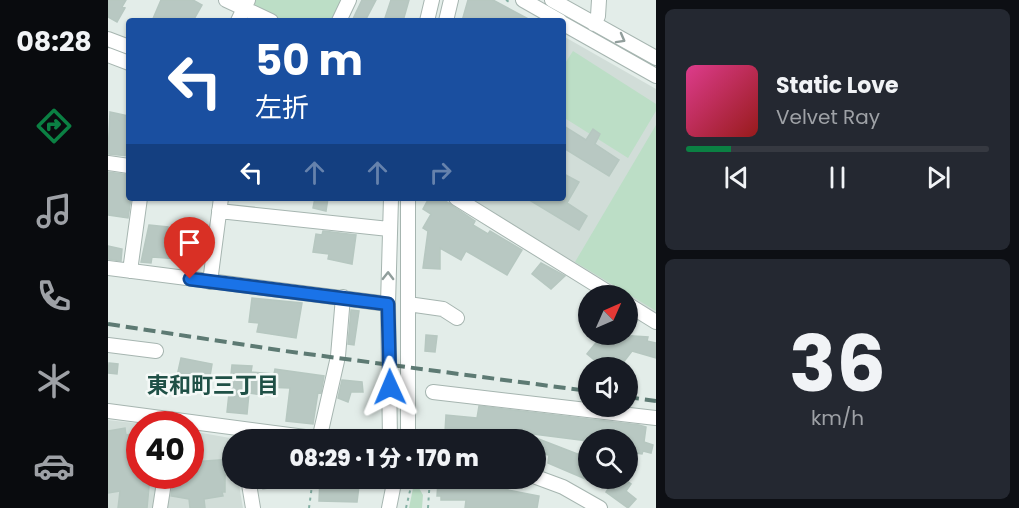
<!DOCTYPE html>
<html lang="ja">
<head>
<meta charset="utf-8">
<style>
	body { margin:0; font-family:Poppins,"Noto Sans JP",sans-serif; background:#242831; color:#f1f3f6; height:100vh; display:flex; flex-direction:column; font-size:22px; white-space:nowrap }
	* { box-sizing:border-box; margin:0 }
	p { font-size:20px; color:#9ea1a6 }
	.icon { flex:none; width:33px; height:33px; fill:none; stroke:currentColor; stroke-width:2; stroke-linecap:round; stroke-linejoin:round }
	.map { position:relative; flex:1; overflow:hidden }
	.side { display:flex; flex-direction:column; gap:9px; padding:9px; background:#0d0f14; width:363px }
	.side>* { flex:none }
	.guide { position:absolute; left:18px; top:18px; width:440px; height:183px; border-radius:6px; box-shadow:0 2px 4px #0004; background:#1a4fa0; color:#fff; overflow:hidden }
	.needle { width:39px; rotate:45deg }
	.buttons { position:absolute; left:470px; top:285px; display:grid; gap:12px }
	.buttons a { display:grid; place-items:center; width:60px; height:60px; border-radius:50%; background:#171b24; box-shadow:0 2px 4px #0004; font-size:30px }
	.speed { position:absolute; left:18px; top:411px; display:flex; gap:12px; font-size:30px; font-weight:700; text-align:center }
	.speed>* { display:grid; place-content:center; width:78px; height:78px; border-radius:50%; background:#171b24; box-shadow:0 2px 4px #0004; line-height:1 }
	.speed .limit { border:9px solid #d22; background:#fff; color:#111 }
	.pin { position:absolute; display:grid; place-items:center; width:51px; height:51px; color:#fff; margin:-62px -26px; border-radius:50% 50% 50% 0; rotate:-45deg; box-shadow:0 0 6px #0007 }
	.pin .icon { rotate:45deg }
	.me { position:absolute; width:66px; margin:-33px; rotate:359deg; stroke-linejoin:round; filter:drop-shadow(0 0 4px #0008) }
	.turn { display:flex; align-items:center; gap:21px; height:126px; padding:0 30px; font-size:27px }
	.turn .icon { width:78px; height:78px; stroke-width:2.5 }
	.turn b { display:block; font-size:42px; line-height:51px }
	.lanes { display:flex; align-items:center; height:57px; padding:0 30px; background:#0003; justify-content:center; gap:30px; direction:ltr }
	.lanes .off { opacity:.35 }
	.side .widget { flex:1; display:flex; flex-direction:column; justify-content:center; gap:9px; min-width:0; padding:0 21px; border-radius:9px; background:#242831 }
	.side .dial { align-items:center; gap:0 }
	.dial b { font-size:78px; line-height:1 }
	.song { display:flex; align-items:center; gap:18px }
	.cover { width:72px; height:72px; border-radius:9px; background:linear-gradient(135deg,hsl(330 70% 55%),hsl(0 70% 35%)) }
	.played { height:6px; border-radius:3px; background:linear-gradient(90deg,#0b8043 15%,#363941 15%) }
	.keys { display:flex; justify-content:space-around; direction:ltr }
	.trip { position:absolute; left:114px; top:429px; width:324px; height:60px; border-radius:30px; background:#171b24; box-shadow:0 2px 4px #0004; font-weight:800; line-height:60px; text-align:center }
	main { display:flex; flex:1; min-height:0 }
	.tabs { display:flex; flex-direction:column; width:108px; justify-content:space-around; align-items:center; background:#090b0e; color:#9ea1a6 }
	.tabs .icon { width:42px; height:42px }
	.tabs .on { color:#0b8043 }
	.tabs b { font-size:27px; color:#f1f3f6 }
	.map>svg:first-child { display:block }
	.built { fill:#d1ddd8 }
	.green { fill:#bcdec6 }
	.building { fill:#b8c8c2; stroke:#b6c7c0; stroke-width:1.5 }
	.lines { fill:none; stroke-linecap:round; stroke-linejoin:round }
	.minor-casing { stroke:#a6b5b0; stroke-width:16 }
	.path { stroke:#84b0a4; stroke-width:2; stroke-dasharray:3 4.5; stroke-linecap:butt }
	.minor { stroke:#fff; stroke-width:14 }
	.rail { stroke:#5d7a73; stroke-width:4; stroke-dasharray:12 6; stroke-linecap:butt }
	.oneway { stroke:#919e9c }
	.route-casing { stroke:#114b97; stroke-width:15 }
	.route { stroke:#1a73e8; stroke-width:10 }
	.labels { text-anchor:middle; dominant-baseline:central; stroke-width:5; stroke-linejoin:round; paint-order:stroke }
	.neighbourhood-label { font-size:22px; font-weight:bold; fill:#1f5046; stroke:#f4f9f7 }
</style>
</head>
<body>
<main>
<nav class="tabs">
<b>08:28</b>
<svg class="icon on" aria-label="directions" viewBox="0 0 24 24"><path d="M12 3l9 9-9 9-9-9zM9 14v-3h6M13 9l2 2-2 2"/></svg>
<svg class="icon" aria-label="music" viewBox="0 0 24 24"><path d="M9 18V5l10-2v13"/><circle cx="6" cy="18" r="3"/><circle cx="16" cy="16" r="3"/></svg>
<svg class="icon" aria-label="phone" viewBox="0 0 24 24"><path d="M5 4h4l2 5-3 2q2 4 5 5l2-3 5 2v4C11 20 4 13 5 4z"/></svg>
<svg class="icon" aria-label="climate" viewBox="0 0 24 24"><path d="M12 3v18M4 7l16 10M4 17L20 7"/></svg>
<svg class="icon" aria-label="car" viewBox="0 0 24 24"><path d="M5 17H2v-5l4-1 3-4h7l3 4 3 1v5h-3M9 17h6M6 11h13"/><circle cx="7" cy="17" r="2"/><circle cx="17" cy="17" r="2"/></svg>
</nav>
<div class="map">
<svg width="548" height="508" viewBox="0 0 548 508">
	<rect width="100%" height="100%" fill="#e3ede9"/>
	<path class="built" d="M455,36l93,53v226l-190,-117h96z
		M0,420l34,4h-2v52h21l-5,32h-48z
		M83,431l39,7 2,40 6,1 5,29h-79l6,-32h20z"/>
	<path class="green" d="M147,0h90l-10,21h-55l-25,-12z
		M465,51l83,53v7l-28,47 -65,-41 -1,-49z
		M548,125v186l-81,-49z
		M305,488h6l4,7 -1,13h-13z"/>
	<path class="building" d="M0,0h18l-4,7 3,1 -8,14 -9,-5z
		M53,0h32l9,5 -9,16h-41z
		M254,0h14l-11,21h-13z
		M283,0h18l-6,21h-19z
		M360,0h25l39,21h-70z
		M2,112l19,4v40l-21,-2z
		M454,125l24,15 7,-11 7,5 -5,10 24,16 -10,16 -47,-29z
		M0,172l21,3 2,23 -3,20 -20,-3z
		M454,173l17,9 -12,21 20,13 -8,14 -53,-32h36z
		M207,198h13l-2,13 -13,-3z
		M321,198h12l34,23 -2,4 15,9 2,-3 32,19 -15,25 -41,-24 -5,9 -21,-12v21l-17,-1 5,-37 -5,-3 8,-14 -8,-5z
		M41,225l19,2 -3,20 16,1 -1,11 -28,-2 -1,6 -10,-1z
		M215,231l33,4 -4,29 -24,-5 1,-5 -16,-2 3,-18 6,1z
		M0,246l14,3 -1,12 -13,-2z
		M433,263l24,13 -14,13 -19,-15z
		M144,298l50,5 -6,35 -39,-6 2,-9 -10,-1z
		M243,310l8,1 -5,34 -6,-1z
		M495,334l45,3 -1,4 9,2v15l-24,-7 -13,17h-15l-17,-14z
		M318,335l11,1 -2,16 -10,-1z
		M73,358l31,6 -3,18 -32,-6z
		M1,363l9,1 -1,10 -9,-1z
		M124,365l20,1 -1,6 23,2 1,-5 49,7 -3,17 -3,-1 -5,32 -27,-3 4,-33 -27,-1 -1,8 -13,-2 -2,21 -20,-2z
		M234,380l20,2 1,10h-12l-3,10 -10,-4z
		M371,406l160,19 7,2 -2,15 9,3 -2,8 -8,-2 -1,3 -14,-2 2,-15 -26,-3 -1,6 -15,1 -55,-7 -1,6h-58l1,-5 -30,-3 1,-17 31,3z
		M17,428l1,7 8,-1 6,21v21h10l-3,32h-29l2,-17 -12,2v-62z
		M428,438l52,20v22l-40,-17 1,-8 -13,-2z
		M124,459v16h-7v17h-3l1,4 -19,3 1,9h-15l-1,-9 -18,-3 3,-20h16l2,-14z
		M154,478h32l1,6 -32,5z
		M212,478h40l-3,24 -38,-1z
		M492,478h23l8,6 -5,7 10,8 -8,9 -22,-16 4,-6z
		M330,482l34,1 67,13 -2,12h-72l1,-8h-25v-4h-4z"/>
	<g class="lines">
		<defs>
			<path id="minor" d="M118,0l45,21
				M415,0l37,21
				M444,0l104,58
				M130,21l10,-21
				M231,21l10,-21
				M319,21l5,-21
				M338,21l5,-21
				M454,23l94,53
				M486,24l4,-8 1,-16
				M0,39l21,8
				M0,55l21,8
				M0,163l21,3
				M348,198l158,98
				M111,211l170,18
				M0,268l280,36
				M22,271l10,-73
				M102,282l11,-84
				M300,304l35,5 14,9
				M519,304l29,18
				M0,345l48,6
				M230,356l5,-59
				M325,392l223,26
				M0,411l220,29
				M213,431l16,-70
				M282,440l-2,-136 3,-106
				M300,440v-242
				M428,477l27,10 37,21
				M140,478l5,30
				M52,508l5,-32
				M281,508l6,-30"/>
		</defs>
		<use href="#minor" class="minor-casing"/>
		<path class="path" d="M398,0l5,3
			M403,478l15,4
			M201,508l4,-30
			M298,508l7,-30
			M320,508l2,-30"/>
		<use href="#minor" class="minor"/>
		<path class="rail" d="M0,324l177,27 303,40
			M519,397l29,4"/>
	</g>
	<defs><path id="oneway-chevron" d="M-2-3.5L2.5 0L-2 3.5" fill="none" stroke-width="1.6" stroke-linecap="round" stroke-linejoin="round" transform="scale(1.5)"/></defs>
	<g class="oneway">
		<use href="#oneway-chevron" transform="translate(513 39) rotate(29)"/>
		<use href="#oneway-chevron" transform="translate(280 276) rotate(-89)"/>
	</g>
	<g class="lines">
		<defs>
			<path id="route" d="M82,279l198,25 2,83"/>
		</defs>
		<use href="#route" class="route-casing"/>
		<use href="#route" class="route"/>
	</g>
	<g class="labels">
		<g class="neighbourhood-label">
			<text x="105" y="385">東和町三丁目</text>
		</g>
	</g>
</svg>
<div class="buttons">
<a><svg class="needle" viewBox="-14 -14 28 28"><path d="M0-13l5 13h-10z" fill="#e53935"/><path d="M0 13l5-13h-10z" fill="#9ea1a6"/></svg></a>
<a><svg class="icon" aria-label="sound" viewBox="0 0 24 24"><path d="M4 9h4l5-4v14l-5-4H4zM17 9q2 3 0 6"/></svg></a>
<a><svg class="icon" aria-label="search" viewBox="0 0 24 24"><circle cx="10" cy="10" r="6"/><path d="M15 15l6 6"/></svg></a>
</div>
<div class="speed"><div class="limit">40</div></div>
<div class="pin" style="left:82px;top:279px;background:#d93025"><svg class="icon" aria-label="arrive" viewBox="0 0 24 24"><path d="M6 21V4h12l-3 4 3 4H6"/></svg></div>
<svg class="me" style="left:282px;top:387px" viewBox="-20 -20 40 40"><path d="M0-17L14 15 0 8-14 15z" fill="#1a73e8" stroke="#fff" stroke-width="4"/></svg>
<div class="trip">08:29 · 1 分 · 170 m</div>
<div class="guide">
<div class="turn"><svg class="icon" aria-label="left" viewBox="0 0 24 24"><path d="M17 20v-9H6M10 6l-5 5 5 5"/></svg><div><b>50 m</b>左折</div></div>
<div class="lanes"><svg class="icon" aria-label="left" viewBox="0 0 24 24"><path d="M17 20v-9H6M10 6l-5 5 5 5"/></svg><svg class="icon off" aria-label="ahead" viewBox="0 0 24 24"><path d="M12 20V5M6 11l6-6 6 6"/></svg><svg class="icon off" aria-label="ahead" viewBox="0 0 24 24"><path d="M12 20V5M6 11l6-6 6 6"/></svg><svg class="icon off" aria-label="right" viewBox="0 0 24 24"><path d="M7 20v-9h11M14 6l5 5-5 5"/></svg></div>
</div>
</div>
<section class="side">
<div class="widget">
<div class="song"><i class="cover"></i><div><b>Static Love</b><p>Velvet Ray</p></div></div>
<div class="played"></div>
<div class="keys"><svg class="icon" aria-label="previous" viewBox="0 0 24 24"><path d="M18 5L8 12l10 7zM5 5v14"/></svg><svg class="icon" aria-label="pause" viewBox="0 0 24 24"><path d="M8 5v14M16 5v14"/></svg><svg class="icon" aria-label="next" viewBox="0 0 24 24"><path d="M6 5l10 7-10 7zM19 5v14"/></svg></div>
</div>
<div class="widget dial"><b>36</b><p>km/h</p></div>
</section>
</main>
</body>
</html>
